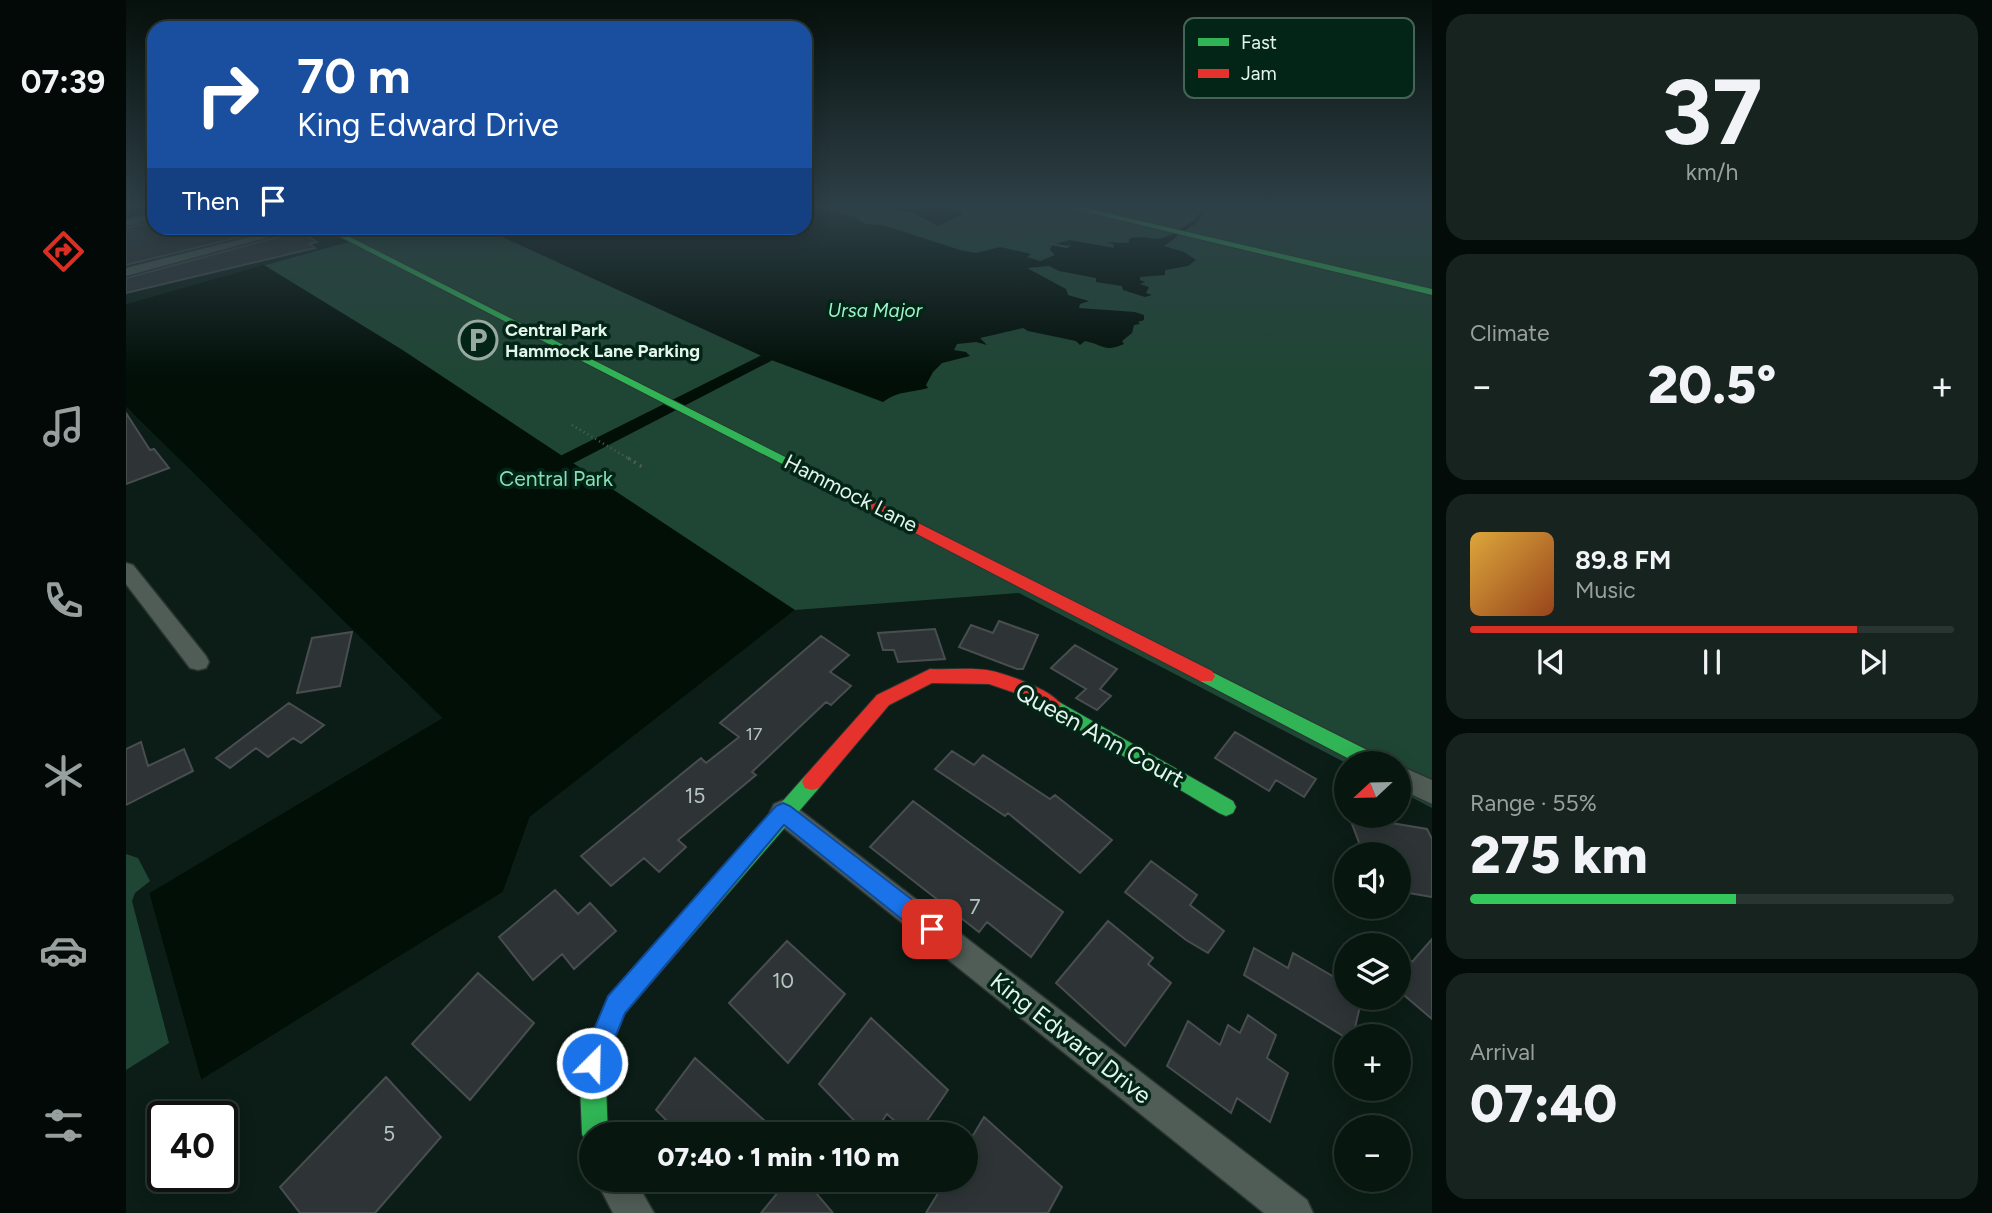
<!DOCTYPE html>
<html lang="en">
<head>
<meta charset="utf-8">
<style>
	body { margin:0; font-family:Figtree,sans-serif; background:#16231e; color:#f1f3f6; height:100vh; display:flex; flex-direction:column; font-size:26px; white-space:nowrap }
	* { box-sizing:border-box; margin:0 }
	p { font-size:23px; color:#989f9f }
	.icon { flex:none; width:38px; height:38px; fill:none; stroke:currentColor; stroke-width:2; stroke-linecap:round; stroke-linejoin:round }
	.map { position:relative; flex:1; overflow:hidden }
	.details { display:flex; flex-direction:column; gap:14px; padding:14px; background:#040c09; width:560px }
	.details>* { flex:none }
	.top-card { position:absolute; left:21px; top:21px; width:665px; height:214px; border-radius:21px; box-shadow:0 4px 18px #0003,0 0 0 2px #293530; background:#1a4fa0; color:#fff; overflow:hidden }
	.needle { width:46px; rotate:248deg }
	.buttons { position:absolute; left:1208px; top:751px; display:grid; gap:14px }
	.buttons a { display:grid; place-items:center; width:77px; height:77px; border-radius:50%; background:#081610; box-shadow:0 4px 18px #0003,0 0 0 2px #293530; font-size:35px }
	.speed { position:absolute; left:21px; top:1101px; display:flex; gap:14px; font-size:35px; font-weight:700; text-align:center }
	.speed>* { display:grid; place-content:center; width:91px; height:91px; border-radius:50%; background:#081610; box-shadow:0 4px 18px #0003,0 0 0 2px #293530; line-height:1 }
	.speed .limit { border:4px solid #111; border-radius:10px; background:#fff; color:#111 }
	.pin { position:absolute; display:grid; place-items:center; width:60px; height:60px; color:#fff; margin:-30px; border-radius:14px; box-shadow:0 4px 10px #0006 }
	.me { position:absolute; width:77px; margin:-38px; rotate:23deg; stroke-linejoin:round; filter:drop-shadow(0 0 5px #0008) }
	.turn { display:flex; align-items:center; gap:24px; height:147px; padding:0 35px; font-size:32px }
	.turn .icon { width:91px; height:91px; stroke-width:2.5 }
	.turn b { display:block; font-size:49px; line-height:60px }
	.then { display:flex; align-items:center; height:66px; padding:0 35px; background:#0003; gap:14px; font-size:26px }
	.big { font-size:52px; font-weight:800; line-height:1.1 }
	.details .card { flex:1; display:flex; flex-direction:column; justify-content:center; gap:10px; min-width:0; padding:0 24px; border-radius:21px; background:#16231e }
	.details .dial { align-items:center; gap:0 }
	.dial b { font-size:91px; line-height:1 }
	.song { display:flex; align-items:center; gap:21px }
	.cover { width:84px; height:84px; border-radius:10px; background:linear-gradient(135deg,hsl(40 70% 55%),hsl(20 70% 35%)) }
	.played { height:7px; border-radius:4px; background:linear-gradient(90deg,#d93025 80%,#293530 80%) }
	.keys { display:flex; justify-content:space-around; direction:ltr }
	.heat { display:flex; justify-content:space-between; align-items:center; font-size:38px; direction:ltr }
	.charge { height:10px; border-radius:5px; background:linear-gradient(90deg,#34c759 55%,#293530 0) }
	.trip { position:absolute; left:453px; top:1122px; width:399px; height:70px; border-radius:35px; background:#081610; box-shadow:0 4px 18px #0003,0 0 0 2px #293530; font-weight:800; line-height:70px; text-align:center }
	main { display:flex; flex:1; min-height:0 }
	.tabs { display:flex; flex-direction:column; width:126px; justify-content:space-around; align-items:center; background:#030906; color:#989f9f }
	.tabs .icon { width:49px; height:49px }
	.tabs .on { color:#d93025 }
	.tabs b { font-size:32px; color:#f1f3f6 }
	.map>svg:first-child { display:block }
	.green { fill:#1f4634 }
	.water { fill:#010f07 }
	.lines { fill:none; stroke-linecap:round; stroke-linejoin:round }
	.stream { stroke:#010f07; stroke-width:3.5 }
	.canal { fill:#010f07; fill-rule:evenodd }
	.building { fill:#2e3436; stroke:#494d50; stroke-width:2 }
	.street-casing { stroke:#2a3531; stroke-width:3 }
	.fast-casing { stroke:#2a3531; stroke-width:2 }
	.jam-casing { stroke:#2a3531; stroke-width:2 }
	.path-far2 { stroke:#525e57; stroke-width:2; stroke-dasharray:1 2.5; stroke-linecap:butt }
	.path-far1 { stroke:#525e57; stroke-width:2.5; stroke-dasharray:1 3.5; stroke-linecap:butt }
	.path { stroke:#525e57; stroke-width:3.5; stroke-dasharray:2 5; stroke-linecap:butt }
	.street { fill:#505c56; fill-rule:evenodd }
	.fast { fill:#30b455; fill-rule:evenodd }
	.jam { fill:#e5322d; fill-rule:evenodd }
	.route { fill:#1a73e8; stroke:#114b97; stroke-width:2 }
	.labels { text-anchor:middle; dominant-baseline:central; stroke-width:7; stroke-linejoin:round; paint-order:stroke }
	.far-poi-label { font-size:18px; font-weight:bold; fill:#e3f5eb; stroke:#032517; text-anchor:start }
	.number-label { font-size:18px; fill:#b6c5be }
	.far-water-label { font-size:19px; font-style:italic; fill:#9cf6c9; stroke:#032517 }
	.park-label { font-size:21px; fill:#87dfb4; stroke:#032517 }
	.street-label { font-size:21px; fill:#e3f5eb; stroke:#032517 }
	.near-number-label { font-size:21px; fill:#b6c5be }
	.near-street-label { font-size:24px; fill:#e3f5eb; stroke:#032517 }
	.key { fill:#032517; stroke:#466357; stroke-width:2 }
	.key-label { font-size:19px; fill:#e3f5eb }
</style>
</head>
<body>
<main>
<nav class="tabs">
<b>07:39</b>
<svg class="icon on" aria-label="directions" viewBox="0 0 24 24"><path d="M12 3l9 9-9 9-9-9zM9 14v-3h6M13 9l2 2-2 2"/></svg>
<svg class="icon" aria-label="music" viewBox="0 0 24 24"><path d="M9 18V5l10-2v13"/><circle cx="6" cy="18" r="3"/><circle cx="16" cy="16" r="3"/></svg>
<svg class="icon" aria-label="phone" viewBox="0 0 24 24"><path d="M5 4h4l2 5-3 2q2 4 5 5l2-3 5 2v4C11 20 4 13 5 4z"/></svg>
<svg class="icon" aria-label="climate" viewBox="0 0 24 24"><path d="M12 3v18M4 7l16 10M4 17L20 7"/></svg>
<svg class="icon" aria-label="car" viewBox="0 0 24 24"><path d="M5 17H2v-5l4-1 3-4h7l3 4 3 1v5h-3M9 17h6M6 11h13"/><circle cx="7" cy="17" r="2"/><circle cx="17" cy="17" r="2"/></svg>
<svg class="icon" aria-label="filters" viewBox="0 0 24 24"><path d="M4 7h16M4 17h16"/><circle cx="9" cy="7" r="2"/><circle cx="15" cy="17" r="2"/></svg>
</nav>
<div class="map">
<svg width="1306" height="1213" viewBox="0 0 1306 1213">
	<rect width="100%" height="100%" fill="#0b1d16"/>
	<path class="green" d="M679,205h627v603l-34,-18v-27h-52l-327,-170 -224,17 -265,207 -27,75 -302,188 -52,-187 293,-175 -316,-311v-103l226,-63 -24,-13h477z
		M0,854l12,4 12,23 -15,12 -3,8 37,142 -43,27z"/>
	<path class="water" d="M680,205l49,12 10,7 18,1 77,25 16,3 24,-6 31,7 -4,3 13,4 15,-6 -5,-5 2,-5 15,3 4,-2 -16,-2 15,-4 44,8 -1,-4 -7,-2 23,1v-4c13,-6 26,5 40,-4l8,2 -13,9 20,6 12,8 -8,6 -23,4v5l-25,2v3l5,2 -5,2 9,3 -3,6 6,2 -7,2 -22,-7 -1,-4 -26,-4v-4l-37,-7 -10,-5 -22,2 39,21 2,6 21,6 -9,3 -1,4 56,4 9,3v5l-6,2 2,2 -6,1 -2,8 -10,8 2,3c-20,9 -22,0 -39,-3l-5,4 -4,-4 -48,-10 -5,-3 -43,10 7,7 -11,-3 -19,2 -3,6 12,2 4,4 -28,7 -9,9 -7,13 2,3c-16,5 -29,2 -45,14l-117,-44 -283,-130h322z
		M740,205c21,0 84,-6 97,9l-25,12 -24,-13z
		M138,265l137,84 394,261 -265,207 -27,75 -302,188 -52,-187 293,-175 -316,-311v-103z"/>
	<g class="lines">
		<path class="stream" d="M1047,236l23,-15 12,-16"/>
		<path class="canal" d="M640,353l5,2 3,3 -3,3 -197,102 -6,2 -9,-6 3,-4z"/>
	</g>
	<path class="building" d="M28,222v6h123l-151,37v-37z
		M174,231l17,11 -8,2 6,4 -189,45v-15z
		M0,413l24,37 4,-1 15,19 -43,16z
		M873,621l39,14 -15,34h-6l-58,-22 12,-22 22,8z
		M809,629l10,30 -47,3 -4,-12h-11l-5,-17z
		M226,632l-12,54 -43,7 15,-55z
		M695,636l28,19 -19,17 21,14 -20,19 -5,-3 -74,70 4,3 -78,65 8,7 -27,25 -15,-14 -33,28 -30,-30 120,-98 5,5 33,-26 -19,-14z
		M949,645l42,24 -17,20 11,7 -14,14 -21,-12 10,-9 -35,-21z
		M163,703l35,22 -23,18 -8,-5 -25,19 -12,-9 -26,20 -14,-10z
		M1109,732l81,47 -12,18 -28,-17 -7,11 -54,-33z
		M15,742l7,24 36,-17 9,22 -67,34v-56z
		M826,751l22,14 9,-10 67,44 5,-4 57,45 -32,33 -72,-60 -3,3 -70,-47z
		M787,801l150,111 -32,45 -44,-35 -8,10 -109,-85z
		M1223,816l78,13 5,10v58l-29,-5 -5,-12v-26h-10l-2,-5 -26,-4z
		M1025,861l46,34 -7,10 34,26 -16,22 -22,-13 -61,-48z
		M429,890l23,24 12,-11 26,28 -42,38 -12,-15 -29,26 -34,-43z
		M982,921l45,37 -5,6 23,19 -46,63 -69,-63z
		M1306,939v80l-34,-29v-39l14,11z
		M661,941l58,53 -57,69 -59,-60z
		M1128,948l34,20 5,-15 53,31v14h16l-9,38h-10l-99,-61z
		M352,973l56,50 -64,77 -58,-56z
		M1122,1015l28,20 -9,23 21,15 -18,49 -33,-24 -6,15 -64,-47 21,-45 32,24 8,-20 12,8z
		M745,1018l77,72 -30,44h-9l-22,-20 -14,20h-6l-48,-50z
		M569,1058l71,64 -8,12h-78l-24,-24z
		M260,1077l55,60 -66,76h-75l-20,-26z
		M858,1117l78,70 -14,26h-122l20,-33h20v-33z
		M662,1180h17l28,33h-72z"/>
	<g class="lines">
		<defs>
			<path id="street" d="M28,213v6l-28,7v-6z
				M160,228h16l-176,48v-8z
				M0,563l7,2 73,91 3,6 -3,6 -8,2 -8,-2 -64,-84z
				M1272,765l34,15v24l-34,-16z
				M657,800l9,4 515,396 6,13h-49l-490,-393 -4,-8 4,-8z
				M470,1180h39l19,33h-41z"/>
			<path id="fast" d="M932,205h14l360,84v6z
				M197,228h9l469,237 -6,4 -5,-1z
				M1080,669l175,88 2,6h-26l-157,-82 -3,-5 3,-5z
				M926,698l181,103 3,6 -3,6 -7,3 -7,-3 -173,-103 -3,-5 3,-5z
				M686,774l7,2 3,6 -3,6 -194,225 -20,50 3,71h-16v12l-6,-3 -4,-9 -3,-71 30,-66 196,-221z"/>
			<path id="jam" d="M669,461l417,210 3,5 -3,5h-12l-410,-213 -1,-3z
				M804,669c20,1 43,-2 62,2 17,4 61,19 69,34l-3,5 -6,2 -31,-17 -32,-11 -57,-1 -43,22 -70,83 -7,2 -7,-2 -3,-6 3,-6 72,-81z"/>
		</defs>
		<use href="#street" class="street-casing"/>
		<use href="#fast" class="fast-casing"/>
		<use href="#jam" class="jam-casing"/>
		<path class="path-far2" d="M926,244l14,3 3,-2"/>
		<path class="path-far1" d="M446,425l59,35"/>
		<path class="path" d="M502,458l16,10"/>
		<use href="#street" class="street"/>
		<use href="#fast" class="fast"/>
		<use href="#jam" class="jam"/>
	</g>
	<linearGradient id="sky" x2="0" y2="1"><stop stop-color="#06100c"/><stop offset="0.55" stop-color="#2e4047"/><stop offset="1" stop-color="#2e4047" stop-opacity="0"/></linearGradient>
	<rect width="1306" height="375" fill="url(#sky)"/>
	<path class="route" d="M657,803l7,3 150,115 3,8 -3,8 -8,3 -8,-3 -140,-112 -159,188 -24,59 -9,4 -9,-4 -3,-9 28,-67 168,-190z"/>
	<defs>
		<symbol id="parking-ring" viewBox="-11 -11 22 22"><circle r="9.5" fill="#032517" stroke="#97a9a0" stroke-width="1.5"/><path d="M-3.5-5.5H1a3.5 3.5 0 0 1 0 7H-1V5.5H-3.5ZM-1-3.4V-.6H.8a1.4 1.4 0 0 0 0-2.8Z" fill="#97a9a0"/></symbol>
	</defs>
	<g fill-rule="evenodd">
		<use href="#parking-ring" x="330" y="318" width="44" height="44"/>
	</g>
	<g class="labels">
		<g class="far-poi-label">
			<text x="379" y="330">Central Park<tspan x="379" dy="21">Hammock Lane Parking</tspan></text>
		</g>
		<g class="number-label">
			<text x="628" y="734">17</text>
		</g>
		<g class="far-water-label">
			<text x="749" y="310">Ursa Major</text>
		</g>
		<g class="park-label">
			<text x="430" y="478">Central Park</text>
		</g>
		<g class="street-label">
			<text transform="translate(725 493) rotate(27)">Hammock Lane</text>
		</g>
		<g class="near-number-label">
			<text x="569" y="795">15</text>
			<text x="849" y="906">7</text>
			<text x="657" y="980">10</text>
			<text x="263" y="1133">5</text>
		</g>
		<g class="near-street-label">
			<text transform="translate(974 735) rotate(29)">Queen Ann Court</text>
			<text transform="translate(945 1038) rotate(38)">King Edward Drive</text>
		</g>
	</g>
	<rect x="1058" y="18" width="230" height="80" rx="10" class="key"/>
	<rect x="1072" y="38" width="31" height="8" fill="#30b455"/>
	<rect x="1072" y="69" width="31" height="9" fill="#e5322d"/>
	<g class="key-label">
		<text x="1115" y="49">Fast</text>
		<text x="1115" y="80">Jam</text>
	</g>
</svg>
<div class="buttons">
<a><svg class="needle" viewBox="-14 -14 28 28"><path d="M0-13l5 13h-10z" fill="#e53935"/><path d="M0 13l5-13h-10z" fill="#989f9f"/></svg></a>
<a><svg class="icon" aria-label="sound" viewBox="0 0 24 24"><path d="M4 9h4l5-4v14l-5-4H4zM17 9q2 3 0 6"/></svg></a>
<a><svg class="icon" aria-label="layers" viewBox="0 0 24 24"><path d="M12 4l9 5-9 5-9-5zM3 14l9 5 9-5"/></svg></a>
<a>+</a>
<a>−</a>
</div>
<div class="speed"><div class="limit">40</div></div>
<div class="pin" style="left:806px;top:929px;background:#d93025"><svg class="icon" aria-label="arrive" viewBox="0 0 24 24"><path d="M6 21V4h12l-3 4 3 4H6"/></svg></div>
<svg class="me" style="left:466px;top:1063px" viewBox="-20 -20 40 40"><circle r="17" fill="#1a73e8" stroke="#fff" stroke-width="3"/><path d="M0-11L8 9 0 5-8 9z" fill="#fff"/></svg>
<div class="trip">07:40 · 1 min · 110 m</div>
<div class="top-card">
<div class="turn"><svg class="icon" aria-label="right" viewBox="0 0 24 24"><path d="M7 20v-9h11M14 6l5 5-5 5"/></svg><div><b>70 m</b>King Edward Drive</div></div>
<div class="then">Then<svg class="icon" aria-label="arrive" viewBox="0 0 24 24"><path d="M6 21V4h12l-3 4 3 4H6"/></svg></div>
</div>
</div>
<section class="details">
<div class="card dial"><b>37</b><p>km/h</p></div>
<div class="card"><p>Climate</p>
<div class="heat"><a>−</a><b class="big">20.5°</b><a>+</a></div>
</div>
<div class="card">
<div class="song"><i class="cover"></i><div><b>89.8 FM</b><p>Music</p></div></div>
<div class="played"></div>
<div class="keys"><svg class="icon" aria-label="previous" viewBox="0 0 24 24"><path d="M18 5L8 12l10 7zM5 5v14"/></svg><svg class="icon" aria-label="pause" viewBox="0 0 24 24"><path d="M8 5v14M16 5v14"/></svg><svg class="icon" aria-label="next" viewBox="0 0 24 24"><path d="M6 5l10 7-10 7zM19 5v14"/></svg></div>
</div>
<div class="card"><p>Range · 55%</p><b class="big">275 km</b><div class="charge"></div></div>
<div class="card"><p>Arrival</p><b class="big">07:40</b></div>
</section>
</main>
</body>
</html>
